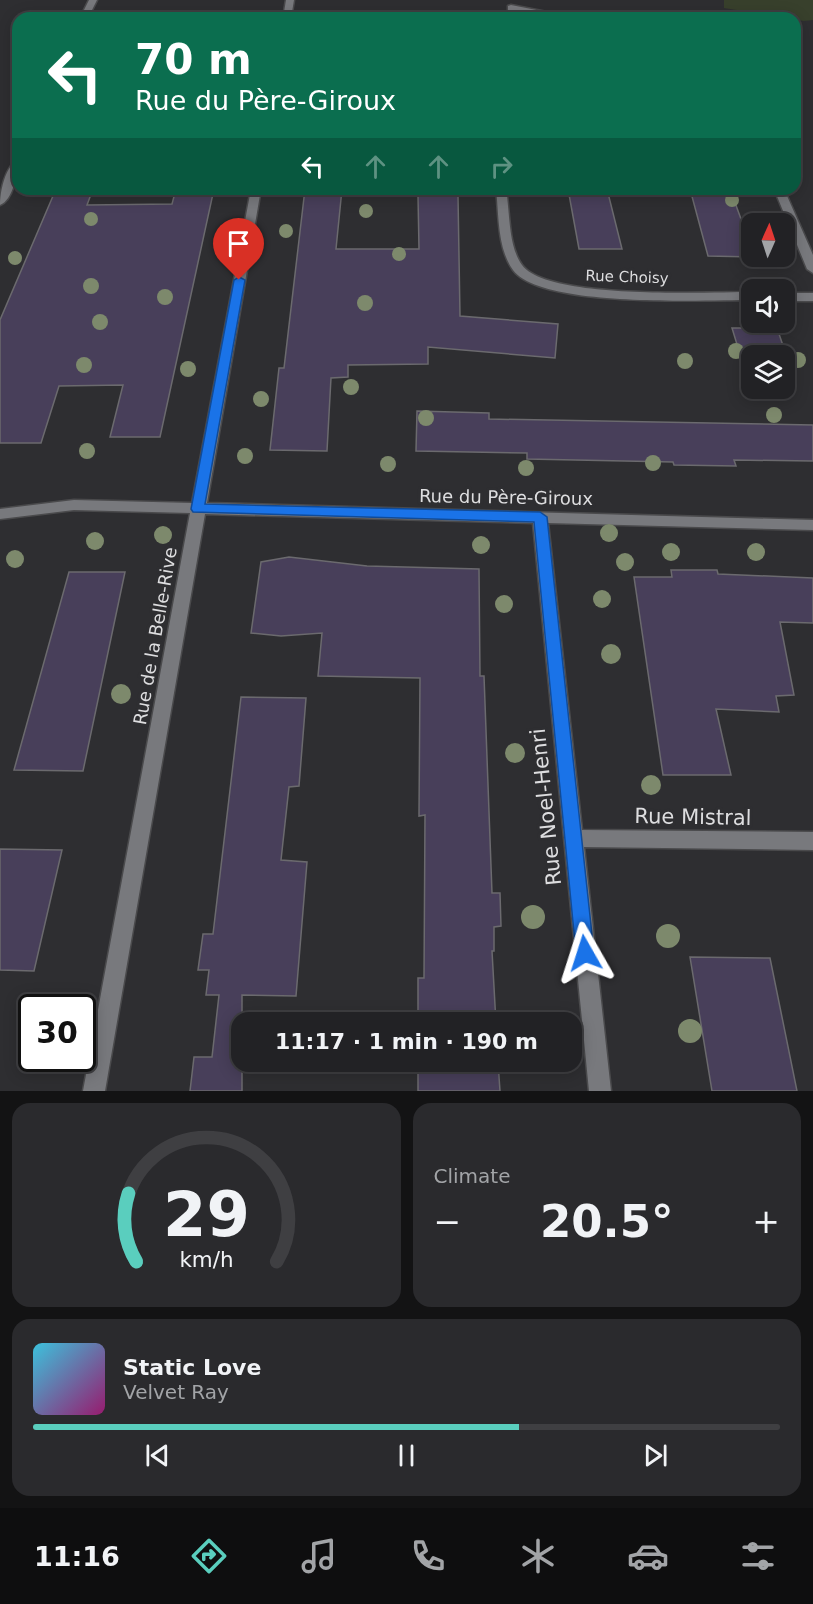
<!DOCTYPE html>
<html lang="en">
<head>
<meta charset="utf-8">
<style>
	body { margin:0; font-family:"DejaVu Sans",sans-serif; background:#2a2a2d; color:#f1f3f6; height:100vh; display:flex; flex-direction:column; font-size:22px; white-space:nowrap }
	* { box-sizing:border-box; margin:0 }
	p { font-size:20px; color:#a2a4a7 }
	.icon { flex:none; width:33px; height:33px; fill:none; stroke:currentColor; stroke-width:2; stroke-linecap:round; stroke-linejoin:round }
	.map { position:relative; height:1091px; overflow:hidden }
	.side { display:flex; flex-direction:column; gap:12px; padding:12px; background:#131314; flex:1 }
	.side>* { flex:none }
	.top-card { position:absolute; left:12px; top:12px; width:789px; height:183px; border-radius:18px; box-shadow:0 3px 15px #0003,0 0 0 2px #3f3f42; background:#0b6e4f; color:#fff; overflow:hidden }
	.needle { width:39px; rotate:3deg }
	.buttons { position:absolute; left:741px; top:213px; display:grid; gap:12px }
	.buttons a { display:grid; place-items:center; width:54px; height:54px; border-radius:12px; background:#222225; box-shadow:0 3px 15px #0003,0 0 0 2px #3f3f42; font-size:30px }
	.speed { position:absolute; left:18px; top:994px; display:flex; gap:12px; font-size:30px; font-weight:700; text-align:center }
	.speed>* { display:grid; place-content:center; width:78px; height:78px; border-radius:50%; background:#222225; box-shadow:0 3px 15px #0003,0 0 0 2px #3f3f42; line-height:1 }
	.speed .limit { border:3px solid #111; border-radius:9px; background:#fff; color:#111 }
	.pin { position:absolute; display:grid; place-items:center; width:51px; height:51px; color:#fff; margin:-62px -26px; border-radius:50% 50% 50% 0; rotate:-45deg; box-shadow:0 0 6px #0007 }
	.pin .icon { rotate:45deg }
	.me { position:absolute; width:66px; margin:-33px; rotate:354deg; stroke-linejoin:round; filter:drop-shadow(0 0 4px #0008) }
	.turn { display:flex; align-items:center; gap:21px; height:126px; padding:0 24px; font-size:27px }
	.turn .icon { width:78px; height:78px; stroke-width:2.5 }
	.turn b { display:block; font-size:42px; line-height:51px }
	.lanes { display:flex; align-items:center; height:57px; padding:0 24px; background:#0003; justify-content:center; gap:30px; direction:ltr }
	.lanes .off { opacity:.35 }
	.big { font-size:45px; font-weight:600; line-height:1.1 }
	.side .widget { flex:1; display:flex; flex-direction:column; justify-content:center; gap:9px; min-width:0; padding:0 21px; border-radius:18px; background:#2a2a2d }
	.side .dial { align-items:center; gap:0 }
	.dial svg { height:156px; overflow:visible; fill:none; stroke:#3f3f42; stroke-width:7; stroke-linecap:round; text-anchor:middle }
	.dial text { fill:#f1f3f6; stroke:none }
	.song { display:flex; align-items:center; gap:18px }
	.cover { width:72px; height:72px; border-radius:9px; background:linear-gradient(135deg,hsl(190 70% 55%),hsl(320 70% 35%)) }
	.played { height:6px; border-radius:3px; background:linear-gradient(90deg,#5acebe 65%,#3f3f42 65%) }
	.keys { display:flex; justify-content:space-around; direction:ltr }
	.heat { display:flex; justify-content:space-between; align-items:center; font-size:33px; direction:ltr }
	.side .tiles { flex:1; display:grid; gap:12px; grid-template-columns:1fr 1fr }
	.widget:last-child { grid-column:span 2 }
	.trip { position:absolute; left:231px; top:1012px; width:351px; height:60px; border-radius:18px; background:#222225; box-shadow:0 3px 15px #0003,0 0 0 2px #3f3f42; font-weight:600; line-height:60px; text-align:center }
	.tab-bar { display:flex; height:96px; justify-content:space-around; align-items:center; background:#0e0e0f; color:#a2a4a7 }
	.tab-bar .icon { width:42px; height:42px }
	.tab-bar .active { color:#5acebe }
	.tab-bar b { font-size:27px; color:#f1f3f6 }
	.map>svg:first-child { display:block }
	.green { fill:#38402c }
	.building { fill:#483f5a; stroke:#6b6a6e; stroke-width:1.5 }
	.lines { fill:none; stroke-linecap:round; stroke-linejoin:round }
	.minor-casing { stroke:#4a4a4c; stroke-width:3 }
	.minor { fill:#78797d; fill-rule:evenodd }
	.tree { fill:#7d896c }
	.route { fill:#1a73e8; stroke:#114b97; stroke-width:1.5 }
	.labels { text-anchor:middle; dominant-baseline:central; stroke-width:6; stroke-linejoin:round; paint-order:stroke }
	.far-street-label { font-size:15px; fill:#dddddf; stroke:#2e2e31 }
	.street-label { font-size:18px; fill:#dddddf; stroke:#2e2e31 }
	.near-street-label { font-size:21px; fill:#dddddf; stroke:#2e2e31 }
</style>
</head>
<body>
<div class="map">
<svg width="813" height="1091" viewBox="0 0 813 1091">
	<rect width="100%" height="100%" fill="#2e2e31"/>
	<path class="green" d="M724,0h89v20l-9,1 -80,-13z"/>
	<path class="building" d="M56,189h37l-6,16 85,-1 4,-15h38l-54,248h-50l13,-52 -64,1 -18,57h-41v-123z
		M305,189h37l-6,60h83l-1,-53h40l2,120 98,8 -3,34 -127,-11v17l-80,1v12l-17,1 -4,73 -57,-1 9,-82h5z
		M568,189h39l15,60h-43z
		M690,189h40l22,60v7l2,1 -46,-1z
		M732,328h45l17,50 -10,-1v-21h-32v18h-6z
		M417,411l72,2v6l324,6v36l-79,-1 2,6 -62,-1 -1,-3 -146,-3v-6l-111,-2z
		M289,557l78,9 112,3 1,107h4l8,217h8l1,33 -7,1v24h-2l4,72h-78v-45h6l1,-163 -6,1 1,-138 -102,-2 4,-43 -41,3 -30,-3 10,-71z
		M671,570h46l1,4 95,4v45l-33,-1 14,73 -18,1 3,16 -63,-3 15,66h-68l-29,-198h38z
		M69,572h56l-42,199 -69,-1z
		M241,697l65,1 -7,88 -10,1 -8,73 26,2 -11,134 -54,-1v96h-52l4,-34h18l7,-62h-13l3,-25h-11l5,-36h10z
		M0,849l62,1 -28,121 -34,-1z
		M690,957l80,1 27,133h-85z
		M418,1062h80l2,29h-82z"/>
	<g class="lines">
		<defs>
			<path id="minor" d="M89,0h8l-9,18h-8z
				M286,0h8l-3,18h-8z
				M511,5l51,10 4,3h-17l-41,-8v-4z
				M18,160c0,13 -5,40 -18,45 0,-13 5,-39 18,-45z
				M251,189h10l-54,314 606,17v10l-265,-7 34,307 231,2v18l-229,-3 27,244h-22l-56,-568 -328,-9 -100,577h-22l107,-578 -116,-3 -74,9v-10l74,-9 118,3z
				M496,189h10c4,23 2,57 16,76 25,35 186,27 230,27v8c-48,0 -211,8 -239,-30 -16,-22 -14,-56 -17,-81z
				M774,189h10l29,66v18l-6,-4z
				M784,293h29v8h-29z"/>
		</defs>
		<use href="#minor" class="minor-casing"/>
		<use href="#minor" class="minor"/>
	</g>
	<g class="tree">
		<circle cx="732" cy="200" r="7"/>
		<circle cx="366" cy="211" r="7"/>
		<circle cx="91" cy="219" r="7"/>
		<circle cx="286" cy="231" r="7"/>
		<circle cx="399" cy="254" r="7"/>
		<circle cx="15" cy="258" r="7"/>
		<circle cx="91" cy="286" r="8"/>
		<circle cx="165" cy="297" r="8"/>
		<circle cx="365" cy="303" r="8"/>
		<circle cx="100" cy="322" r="8"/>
		<circle cx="736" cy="351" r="8"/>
		<circle cx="798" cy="360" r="8"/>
		<circle cx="685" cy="361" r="8"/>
		<circle cx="84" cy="365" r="8"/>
		<circle cx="188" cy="369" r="8"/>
		<circle cx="351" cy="387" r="8"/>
		<circle cx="261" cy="399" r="8"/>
		<circle cx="774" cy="415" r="8"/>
		<circle cx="426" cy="418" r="8"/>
		<circle cx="87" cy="451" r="8"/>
		<circle cx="245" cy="456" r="8"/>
		<circle cx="653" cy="463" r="8"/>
		<circle cx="388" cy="464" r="8"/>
		<circle cx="526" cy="468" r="8"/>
		<circle cx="609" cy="533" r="9"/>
		<circle cx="163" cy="535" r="9"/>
		<circle cx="95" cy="541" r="9"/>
		<circle cx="481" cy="545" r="9"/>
		<circle cx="671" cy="552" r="9"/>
		<circle cx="756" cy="552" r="9"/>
		<circle cx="15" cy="559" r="9"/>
		<circle cx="625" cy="562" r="9"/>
		<circle cx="602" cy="599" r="9"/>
		<circle cx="504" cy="604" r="9"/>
		<circle cx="611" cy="654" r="10"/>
		<circle cx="121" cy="694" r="10"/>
		<circle cx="515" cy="753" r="10"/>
		<circle cx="651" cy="785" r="10"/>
		<circle cx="533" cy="917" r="12"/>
		<circle cx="668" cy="936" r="12"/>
		<circle cx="690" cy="1031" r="12"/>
	</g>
	<path class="route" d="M239,277l6,3 -40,224 335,8 7,5 47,436 -3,6 -6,3 -7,-3 -2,-6 -42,-431 -341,-10 -2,-3 43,-229z"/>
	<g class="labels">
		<g class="far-street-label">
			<text transform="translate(627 277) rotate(2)">Rue Choisy</text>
		</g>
		<g class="street-label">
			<text transform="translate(506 497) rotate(1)">Rue du Père-Giroux</text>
			<text transform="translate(155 636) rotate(-80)">Rue de la Belle-Rive</text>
		</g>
		<g class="near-street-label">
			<text transform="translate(546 807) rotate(-96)">Rue Noel-Henri</text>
			<text transform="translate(693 817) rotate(1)">Rue Mistral</text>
		</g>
	</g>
</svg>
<div class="buttons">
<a><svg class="needle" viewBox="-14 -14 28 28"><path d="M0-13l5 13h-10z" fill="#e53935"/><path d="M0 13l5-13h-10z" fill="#a2a4a7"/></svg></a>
<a><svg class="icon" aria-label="sound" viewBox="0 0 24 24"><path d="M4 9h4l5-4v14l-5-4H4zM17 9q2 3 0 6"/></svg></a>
<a><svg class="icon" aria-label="layers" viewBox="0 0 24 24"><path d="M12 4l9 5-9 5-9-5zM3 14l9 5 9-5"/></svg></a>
</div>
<div class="speed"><div class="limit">30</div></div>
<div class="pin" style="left:239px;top:280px;background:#d93025"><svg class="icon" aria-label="arrive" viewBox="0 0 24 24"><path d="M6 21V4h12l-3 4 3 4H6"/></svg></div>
<svg class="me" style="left:585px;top:953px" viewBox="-20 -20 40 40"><path d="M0-17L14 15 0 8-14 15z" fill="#1a73e8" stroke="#fff" stroke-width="4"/></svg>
<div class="trip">11:17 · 1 min · 190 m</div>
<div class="top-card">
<div class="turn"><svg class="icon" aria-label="left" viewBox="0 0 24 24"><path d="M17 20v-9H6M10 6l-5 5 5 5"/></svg><div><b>70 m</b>Rue du Père-Giroux</div></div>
<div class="lanes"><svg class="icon" aria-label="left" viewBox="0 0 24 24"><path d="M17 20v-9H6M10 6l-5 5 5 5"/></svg><svg class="icon off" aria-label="ahead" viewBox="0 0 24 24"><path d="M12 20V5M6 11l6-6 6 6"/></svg><svg class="icon off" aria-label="ahead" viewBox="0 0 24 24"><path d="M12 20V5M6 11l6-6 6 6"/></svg><svg class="icon off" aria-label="right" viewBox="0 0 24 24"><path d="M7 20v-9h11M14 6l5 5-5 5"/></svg></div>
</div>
</div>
<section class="side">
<div class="tiles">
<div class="widget dial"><svg viewBox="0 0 100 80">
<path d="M14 69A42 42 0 1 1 86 69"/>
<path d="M14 69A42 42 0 0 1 10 34" stroke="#5acebe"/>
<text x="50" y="56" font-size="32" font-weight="700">29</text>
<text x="50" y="72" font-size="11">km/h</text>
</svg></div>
<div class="widget"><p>Climate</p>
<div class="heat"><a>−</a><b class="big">20.5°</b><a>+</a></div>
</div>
<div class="widget">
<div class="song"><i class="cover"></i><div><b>Static Love</b><p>Velvet Ray</p></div></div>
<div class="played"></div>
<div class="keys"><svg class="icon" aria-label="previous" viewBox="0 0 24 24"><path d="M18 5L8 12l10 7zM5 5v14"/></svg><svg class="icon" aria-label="pause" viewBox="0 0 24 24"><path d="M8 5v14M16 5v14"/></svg><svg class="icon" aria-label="next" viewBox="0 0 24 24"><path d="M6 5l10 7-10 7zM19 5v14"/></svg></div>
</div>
</div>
</section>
<nav class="tab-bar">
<b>11:16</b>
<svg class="icon active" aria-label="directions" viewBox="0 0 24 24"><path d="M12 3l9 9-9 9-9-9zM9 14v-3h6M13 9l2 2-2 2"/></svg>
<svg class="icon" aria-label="music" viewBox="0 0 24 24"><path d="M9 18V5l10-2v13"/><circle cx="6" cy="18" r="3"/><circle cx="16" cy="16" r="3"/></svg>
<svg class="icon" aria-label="phone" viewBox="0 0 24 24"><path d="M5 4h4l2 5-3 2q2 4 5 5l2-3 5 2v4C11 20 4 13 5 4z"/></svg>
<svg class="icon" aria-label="climate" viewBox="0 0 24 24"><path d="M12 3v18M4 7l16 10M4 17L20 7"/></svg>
<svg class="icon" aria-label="car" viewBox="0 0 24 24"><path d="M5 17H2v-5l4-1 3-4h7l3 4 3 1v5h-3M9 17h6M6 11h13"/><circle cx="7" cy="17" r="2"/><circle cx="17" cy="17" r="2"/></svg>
<svg class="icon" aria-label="filters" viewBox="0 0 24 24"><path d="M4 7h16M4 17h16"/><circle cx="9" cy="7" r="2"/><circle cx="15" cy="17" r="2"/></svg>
</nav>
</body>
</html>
